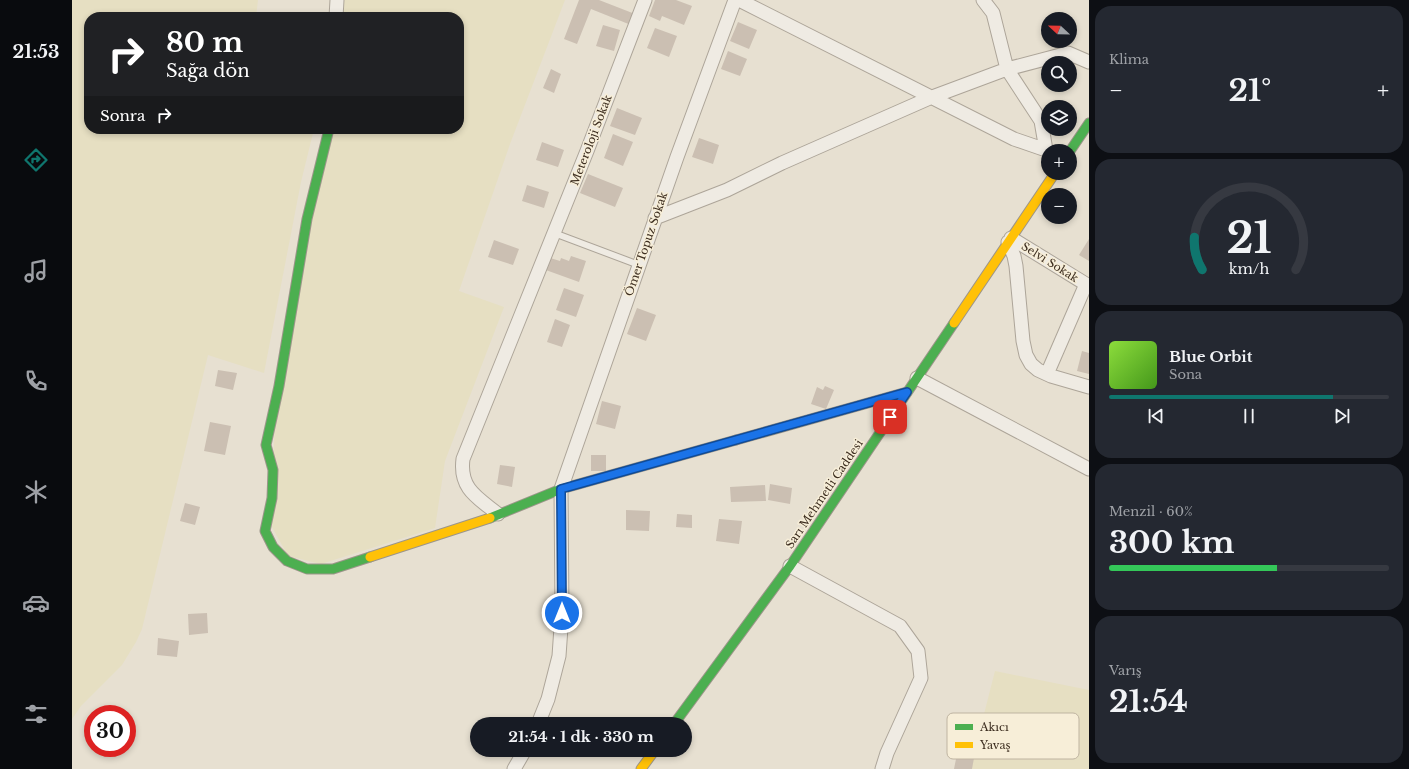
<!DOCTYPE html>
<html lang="tr">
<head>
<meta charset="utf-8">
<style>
	body { margin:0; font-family:"Libre Baskerville",serif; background:#242831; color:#f1f3f6; height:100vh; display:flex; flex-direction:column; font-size:15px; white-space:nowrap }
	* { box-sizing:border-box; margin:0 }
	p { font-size:13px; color:#9ea1a6 }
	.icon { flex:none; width:22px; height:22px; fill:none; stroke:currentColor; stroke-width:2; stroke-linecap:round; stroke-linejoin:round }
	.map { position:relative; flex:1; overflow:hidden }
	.panel { display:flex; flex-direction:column; gap:6px; padding:6px; background:#0d0f14; width:320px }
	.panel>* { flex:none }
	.banner { position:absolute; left:12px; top:12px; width:380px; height:122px; border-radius:16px; box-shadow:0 2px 6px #0003; background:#202124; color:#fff; overflow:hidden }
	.needle { width:26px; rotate:292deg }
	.controls { position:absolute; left:969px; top:12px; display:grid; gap:8px }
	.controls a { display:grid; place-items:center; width:36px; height:36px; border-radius:50%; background:#171b24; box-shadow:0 2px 6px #0003; font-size:20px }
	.speed { position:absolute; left:12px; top:705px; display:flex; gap:8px; font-size:20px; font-weight:700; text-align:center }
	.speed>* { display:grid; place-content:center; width:52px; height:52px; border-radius:50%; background:#171b24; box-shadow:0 2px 6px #0003; line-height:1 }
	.speed .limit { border:6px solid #d22; background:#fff; color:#111 }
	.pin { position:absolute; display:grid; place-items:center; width:34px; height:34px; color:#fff; margin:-17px; border-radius:8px; box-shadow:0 2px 6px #0006 }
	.me { position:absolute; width:44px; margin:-22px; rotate:0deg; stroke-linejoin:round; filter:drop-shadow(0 0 3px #0008) }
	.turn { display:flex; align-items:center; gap:14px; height:84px; padding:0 16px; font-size:18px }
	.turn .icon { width:52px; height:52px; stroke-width:2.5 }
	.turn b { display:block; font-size:28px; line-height:34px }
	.then { display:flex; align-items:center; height:38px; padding:0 16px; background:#0003; gap:8px; font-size:15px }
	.big { font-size:30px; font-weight:700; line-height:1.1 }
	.panel .tile { flex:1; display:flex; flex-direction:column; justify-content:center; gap:6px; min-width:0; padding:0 14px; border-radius:16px; background:#242831 }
	.panel .dial { align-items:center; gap:0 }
	.dial svg { height:104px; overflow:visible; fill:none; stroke:#363941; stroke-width:7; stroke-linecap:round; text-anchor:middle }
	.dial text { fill:#f1f3f6; stroke:none }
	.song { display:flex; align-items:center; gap:12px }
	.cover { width:48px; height:48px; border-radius:6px; background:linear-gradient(135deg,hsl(90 70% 55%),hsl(100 70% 35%)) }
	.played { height:4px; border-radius:2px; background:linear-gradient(90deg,#0f766e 80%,#363941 80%) }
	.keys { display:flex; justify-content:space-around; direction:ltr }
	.heat { display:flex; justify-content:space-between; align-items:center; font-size:22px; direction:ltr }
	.charge { height:6px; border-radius:3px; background:linear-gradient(90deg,#34c759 60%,#363941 0) }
	.trip { position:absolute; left:398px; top:717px; width:222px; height:40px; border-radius:20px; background:#171b24; box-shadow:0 2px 6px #0003; font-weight:700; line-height:40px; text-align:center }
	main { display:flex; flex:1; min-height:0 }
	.menu { display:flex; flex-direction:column; width:72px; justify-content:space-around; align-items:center; background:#090b0e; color:#9ea1a6 }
	.menu .icon { width:28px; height:28px }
	.menu .active { color:#0f766e }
	.menu b { font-size:18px; color:#f1f3f6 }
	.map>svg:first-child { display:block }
	.farmland { fill:#e6dfc2 }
	.building { fill:#cbbfb2 }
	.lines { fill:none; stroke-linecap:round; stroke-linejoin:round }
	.lane-casing { stroke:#ada599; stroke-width:8 }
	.street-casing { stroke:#ada599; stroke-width:15 }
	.fast-casing { stroke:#9c958a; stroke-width:11 }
	.slow-casing { stroke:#9c958a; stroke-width:11 }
	.lane { stroke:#efebe3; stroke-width:6 }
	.street { stroke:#efebe3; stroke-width:13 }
	.fast { stroke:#4caf50; stroke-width:9 }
	.slow { stroke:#ffc107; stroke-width:9 }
	.route-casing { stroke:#114b97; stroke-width:10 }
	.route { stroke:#1a73e8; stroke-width:7 }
	.labels { text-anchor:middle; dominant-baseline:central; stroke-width:3; stroke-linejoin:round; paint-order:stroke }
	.street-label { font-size:11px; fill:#3d2e20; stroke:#f7eed8 }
	.key { fill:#f7eed8; stroke:#bfb4a1; stroke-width:1 }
	.key-label { font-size:11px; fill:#3d2e20 }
</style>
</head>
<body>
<main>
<nav class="menu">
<b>21:53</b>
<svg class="icon active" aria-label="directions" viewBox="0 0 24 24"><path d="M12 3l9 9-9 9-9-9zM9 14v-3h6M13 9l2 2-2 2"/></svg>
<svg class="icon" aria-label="music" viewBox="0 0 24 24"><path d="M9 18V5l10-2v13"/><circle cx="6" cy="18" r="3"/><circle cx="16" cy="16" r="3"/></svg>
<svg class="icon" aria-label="phone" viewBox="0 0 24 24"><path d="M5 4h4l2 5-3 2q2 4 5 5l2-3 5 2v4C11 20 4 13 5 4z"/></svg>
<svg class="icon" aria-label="climate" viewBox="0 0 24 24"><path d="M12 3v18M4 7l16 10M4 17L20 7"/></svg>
<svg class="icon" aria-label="car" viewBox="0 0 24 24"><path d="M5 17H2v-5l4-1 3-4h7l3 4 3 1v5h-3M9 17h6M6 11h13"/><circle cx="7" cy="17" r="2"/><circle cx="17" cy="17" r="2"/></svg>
<svg class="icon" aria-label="filters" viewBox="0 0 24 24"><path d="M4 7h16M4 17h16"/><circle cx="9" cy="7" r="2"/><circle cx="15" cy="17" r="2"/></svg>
</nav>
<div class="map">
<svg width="1017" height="769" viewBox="0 0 1017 769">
	<rect width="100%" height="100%" fill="#e7e0d1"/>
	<path class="farmland" d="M0,0h186l-2,17h-167v112h225l-13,53 -37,191 -56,-18 -66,274 -6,13 -14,23 -41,41 -9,13z
		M264,0h229l-55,144 -51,147 45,16 -59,154 -10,67 -114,36 -33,-8 -16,-29 3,-125 50,-273h134v-112h-124z
		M923,671l94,19v79h-119z"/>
	<path class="building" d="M507,0h20l36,14 -4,11 -40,-16 -14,35 -13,-5z
		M583,0h21l16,6 -8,19 -22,-9 -2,5 -11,-5z
		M213,14l9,3h-10z
		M666,22l19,8 -8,19 -19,-8z
		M531,25l17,5 -6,21 -18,-5z
		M583,28l22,8 -8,21 -22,-9z
		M656,51l19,8 -7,17 -19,-7z
		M479,69l10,5 -7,19 -11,-5z
		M545,108l25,10 -7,17 -25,-9z
		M541,134l20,8 -10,24 -19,-8z
		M627,138l20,7 -6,19 -21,-7z
		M470,142l22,8 -6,17 -22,-7z
		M516,174l35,14 -8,19 -35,-14z
		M455,185l22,7 -5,16 -22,-7z
		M1017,239v22l-10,-6z
		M422,240l25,9 -6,16 -25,-8z
		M499,256l15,5 -7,21 -36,-13 4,-12 13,4 1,-3 8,3z
		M492,288l20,7 -8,22 -20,-7z
		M565,308l19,7 -10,26 -19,-7z
		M483,319l15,6 -8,22 -15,-5z
		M1010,351l7,2v21l-12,-3z
		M146,370l19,3 -4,17 -18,-4z
		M753,386l9,4 -8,19 -15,-5 6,-17 6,3z
		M530,401l19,5 -6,23 -19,-5z
		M138,422l21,4 -6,29 -21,-4z
		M519,455h15v16h-15z
		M428,465l15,2 -3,20 -15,-3z
		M698,484l22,4 -2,16 -22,-4z
		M693,485l1,16 -35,1 -1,-15z
		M113,503l15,4 -5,18 -15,-4z
		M554,510l24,1 -1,20 -23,-1z
		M605,514l15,1v13l-16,-1z
		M647,519l23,2 -3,23 -23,-3z
		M135,613l1,20 -19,2 -1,-21z
		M86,638l21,3 -2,16 -20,-2z
		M887,744l17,3 -4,22h-18z"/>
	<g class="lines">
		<defs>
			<path id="lane" d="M482,233l85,32"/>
			<path id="street" d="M667,0l275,139 35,12
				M911,0l10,13 14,56 34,52 5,29
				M264,17l1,-17
				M583,218l72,-28 55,-27 150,-66 75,-28 61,-16 21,9
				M939,238l78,48
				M936,242l6,14 2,10 7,75 3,14 5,9 7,6 13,6 38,11
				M975,374l39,-90
				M845,378l172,91
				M426,514c-20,-16 -39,-25 -35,-55l124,-308 58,-151
				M718,566l110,60 18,25 3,27 -34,75 -5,16
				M466,724l10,-25 11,-43 3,-43 -1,-124 116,-332 58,-157
				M442,769l11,-19"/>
			<path id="fast" d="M257,129l-22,90 -28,167 -13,59 7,25 -1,28 -7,33 8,16 14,14 20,8h26l37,-12
				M998,151l19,-28
				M418,518l71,-29 175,-49
				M602,724l116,-158 164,-243"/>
			<path id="slow" d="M882,323l101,-150
				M664,440l171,-48
				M298,557l120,-39
				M569,769l14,-19"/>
		</defs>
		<use href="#lane" class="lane-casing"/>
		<use href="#street" class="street-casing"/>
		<use href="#fast" class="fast-casing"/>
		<use href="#slow" class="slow-casing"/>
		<use href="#lane" class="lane"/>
		<use href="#street" class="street"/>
		<use href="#fast" class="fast"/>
		<use href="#slow" class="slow"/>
	</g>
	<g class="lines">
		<defs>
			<path id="route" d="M490,613l-1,-124 346,-97 -17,25"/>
		</defs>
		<use href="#route" class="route-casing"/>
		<use href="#route" class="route"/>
	</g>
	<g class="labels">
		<g class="street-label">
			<text transform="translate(519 140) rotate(-69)">Meteroloji Sokak</text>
			<text transform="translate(574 244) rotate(-71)">Ömer Topuz Sokak</text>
			<text transform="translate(978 262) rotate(32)">Selvi Sokak</text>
			<text transform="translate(752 494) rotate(-56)">Sarı Mehmetli Caddesi</text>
		</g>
	</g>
	<rect x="875" y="713" width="132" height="46" rx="6" class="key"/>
	<rect x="883" y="724" width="18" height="6" fill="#4caf50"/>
	<rect x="883" y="742" width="18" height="6" fill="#ffc107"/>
	<g class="key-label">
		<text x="908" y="731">Akıcı</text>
		<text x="908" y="749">Yavaş</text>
	</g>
</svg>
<div class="controls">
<a><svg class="needle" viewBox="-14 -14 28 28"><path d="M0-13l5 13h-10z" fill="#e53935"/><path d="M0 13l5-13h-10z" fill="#9ea1a6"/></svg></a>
<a><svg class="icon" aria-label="search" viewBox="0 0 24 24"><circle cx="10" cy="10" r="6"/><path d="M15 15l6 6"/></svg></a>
<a><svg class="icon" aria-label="layers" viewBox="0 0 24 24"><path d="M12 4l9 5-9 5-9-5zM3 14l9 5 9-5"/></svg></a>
<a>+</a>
<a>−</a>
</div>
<div class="speed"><div class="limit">30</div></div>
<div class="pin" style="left:818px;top:417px;background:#d93025"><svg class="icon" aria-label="arrive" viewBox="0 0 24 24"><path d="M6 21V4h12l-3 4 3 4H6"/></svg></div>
<svg class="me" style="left:490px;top:613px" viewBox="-20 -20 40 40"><circle r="17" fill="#1a73e8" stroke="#fff" stroke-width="3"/><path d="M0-11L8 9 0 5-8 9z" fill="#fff"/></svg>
<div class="trip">21:54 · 1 dk · 330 m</div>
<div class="banner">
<div class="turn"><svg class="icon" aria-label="right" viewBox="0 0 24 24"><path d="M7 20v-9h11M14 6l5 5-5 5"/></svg><div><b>80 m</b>Sağa dön</div></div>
<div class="then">Sonra<svg class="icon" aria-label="right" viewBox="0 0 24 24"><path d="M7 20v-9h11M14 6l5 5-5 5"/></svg></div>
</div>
</div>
<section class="panel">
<div class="tile"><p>Klima</p>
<div class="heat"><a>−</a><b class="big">21°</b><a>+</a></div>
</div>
<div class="tile dial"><svg viewBox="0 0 100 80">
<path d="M14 69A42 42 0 1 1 86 69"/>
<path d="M14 69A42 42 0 0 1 8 44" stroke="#0f766e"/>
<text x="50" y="56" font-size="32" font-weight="700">21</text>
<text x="50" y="72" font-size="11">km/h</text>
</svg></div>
<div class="tile">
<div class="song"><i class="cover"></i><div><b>Blue Orbit</b><p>Sona</p></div></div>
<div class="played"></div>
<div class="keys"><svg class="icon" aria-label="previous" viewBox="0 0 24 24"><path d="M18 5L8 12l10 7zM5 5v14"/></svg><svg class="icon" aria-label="pause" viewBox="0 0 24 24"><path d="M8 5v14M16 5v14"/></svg><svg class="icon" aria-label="next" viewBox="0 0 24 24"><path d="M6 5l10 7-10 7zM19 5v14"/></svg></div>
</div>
<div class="tile"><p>Menzil · 60%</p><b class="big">300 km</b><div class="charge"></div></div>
<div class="tile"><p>Varış</p><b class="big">21:54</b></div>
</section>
</main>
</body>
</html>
